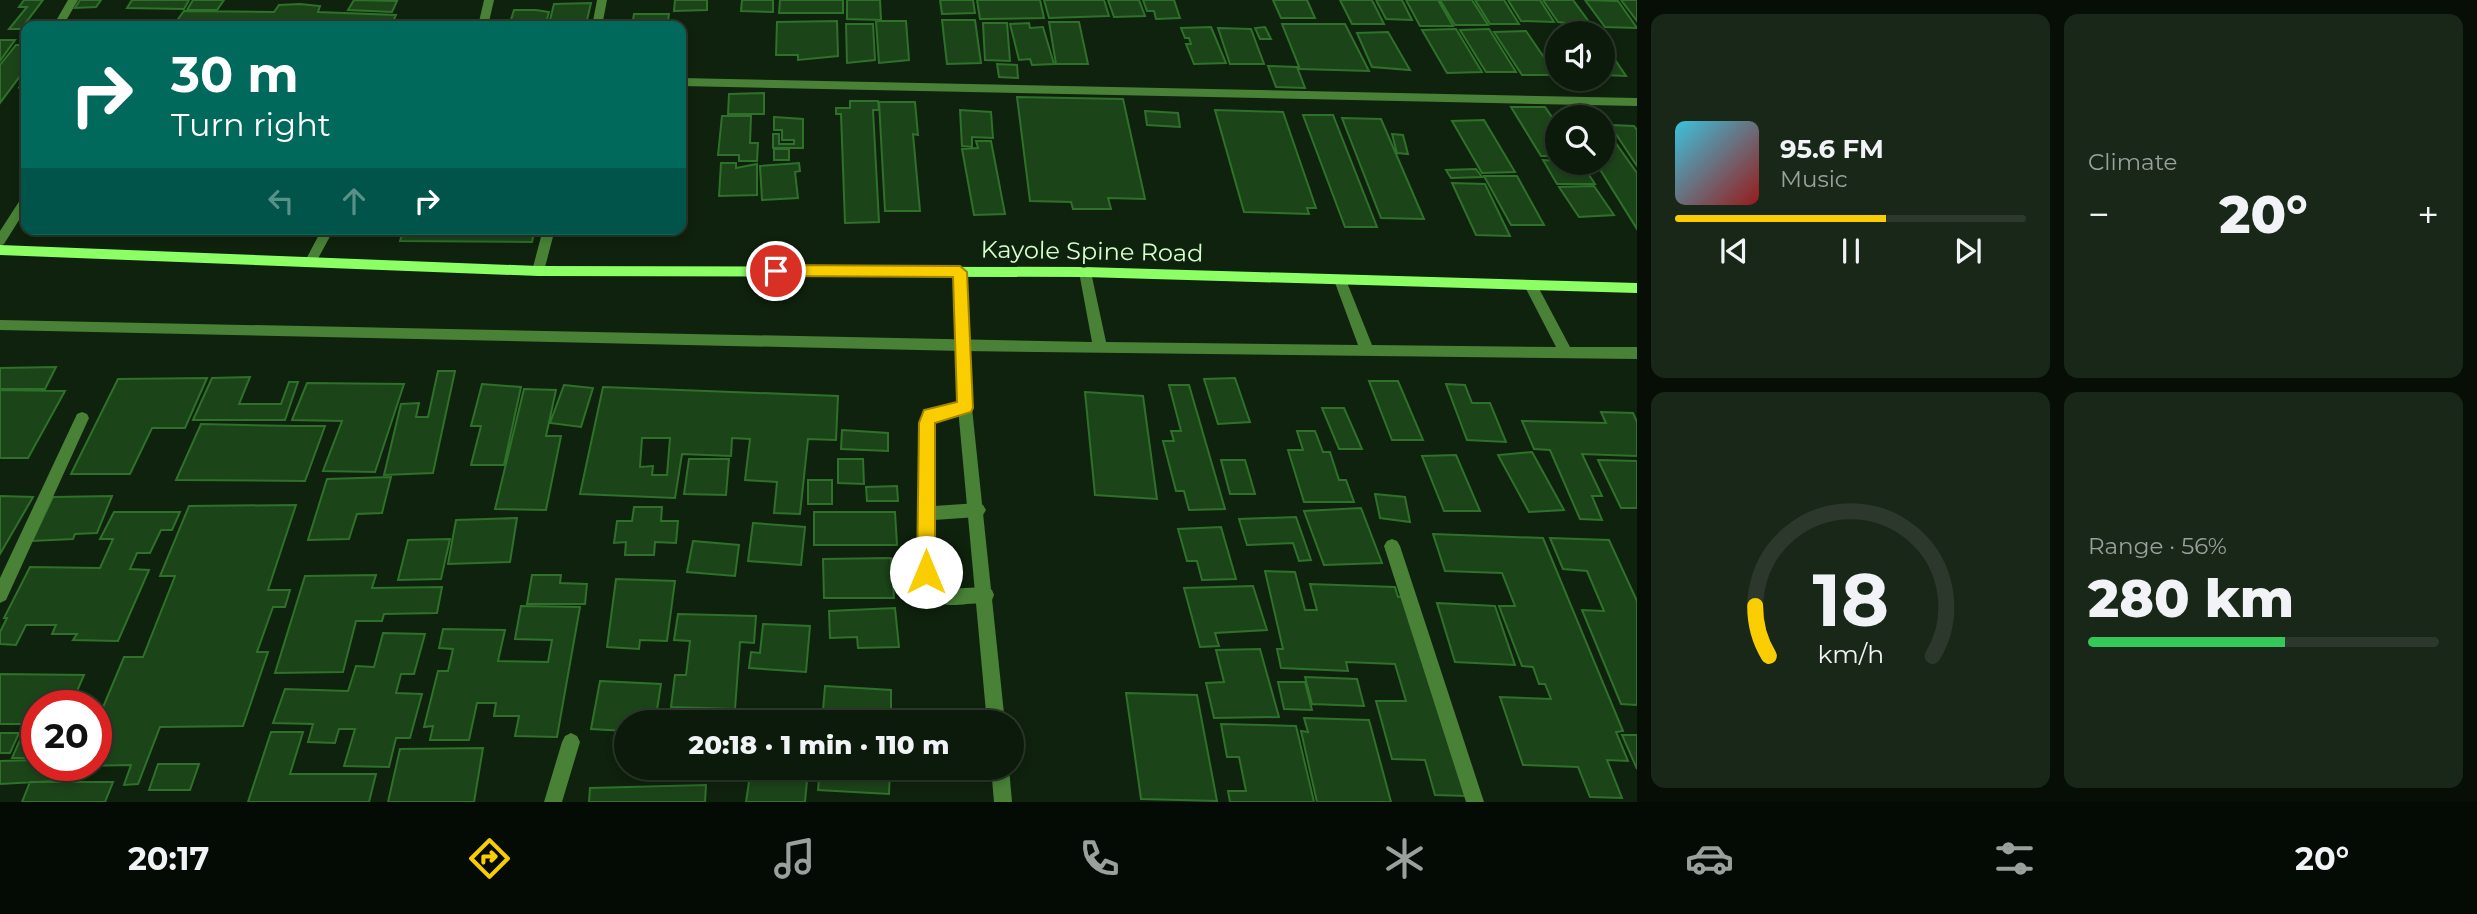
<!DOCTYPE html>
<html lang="en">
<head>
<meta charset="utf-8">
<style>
	body { margin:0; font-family:Montserrat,sans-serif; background:#192718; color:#f1f3f6; height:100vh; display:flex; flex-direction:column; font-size:26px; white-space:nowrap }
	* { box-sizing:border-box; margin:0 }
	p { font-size:23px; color:#9aa19c }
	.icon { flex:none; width:38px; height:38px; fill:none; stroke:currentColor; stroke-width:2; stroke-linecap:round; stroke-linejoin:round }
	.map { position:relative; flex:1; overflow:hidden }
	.panel { display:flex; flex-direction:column; gap:14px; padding:14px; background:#060e06; width:840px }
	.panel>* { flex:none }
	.banner { position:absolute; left:21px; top:21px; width:665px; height:214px; border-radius:14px; box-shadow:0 4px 10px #0003,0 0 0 2px #2b382b; background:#00695c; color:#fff; overflow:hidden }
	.buttons { position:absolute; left:1545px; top:21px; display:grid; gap:14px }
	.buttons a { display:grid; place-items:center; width:70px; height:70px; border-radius:50%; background:#0b1a0a; box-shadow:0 4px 10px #0003,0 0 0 2px #2b382b; font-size:35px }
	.speed { position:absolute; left:21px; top:690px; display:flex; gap:14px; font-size:35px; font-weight:700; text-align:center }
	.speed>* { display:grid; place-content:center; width:91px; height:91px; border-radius:50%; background:#0b1a0a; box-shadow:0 4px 10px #0003,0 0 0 2px #2b382b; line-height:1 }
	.speed .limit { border:10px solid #d22; background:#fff; color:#111 }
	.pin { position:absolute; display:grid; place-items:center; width:60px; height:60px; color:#fff; margin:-30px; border:4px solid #fff; border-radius:50%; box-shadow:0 2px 7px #0007 }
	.me { position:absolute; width:77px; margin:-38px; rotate:0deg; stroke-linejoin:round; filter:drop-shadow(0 0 5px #0008) }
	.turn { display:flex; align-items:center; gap:24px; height:147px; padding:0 35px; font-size:32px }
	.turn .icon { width:91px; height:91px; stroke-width:2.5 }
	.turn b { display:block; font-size:49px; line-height:60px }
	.lanes { display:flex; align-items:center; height:66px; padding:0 35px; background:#0003; justify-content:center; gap:35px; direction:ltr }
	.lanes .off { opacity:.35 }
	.big { font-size:52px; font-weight:800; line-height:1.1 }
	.panel .card { flex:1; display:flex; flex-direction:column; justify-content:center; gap:10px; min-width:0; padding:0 24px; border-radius:14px; background:#192718 }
	.panel .dial { align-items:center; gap:0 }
	.dial svg { height:182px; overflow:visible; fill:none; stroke:#2b382b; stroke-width:7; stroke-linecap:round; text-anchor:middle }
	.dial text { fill:#f1f3f6; stroke:none }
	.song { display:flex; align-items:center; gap:21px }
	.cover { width:84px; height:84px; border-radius:10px; background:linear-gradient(135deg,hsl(190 70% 55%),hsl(0 70% 35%)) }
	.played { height:7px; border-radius:4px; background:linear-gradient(90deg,#f9cd00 60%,#2b382b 60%) }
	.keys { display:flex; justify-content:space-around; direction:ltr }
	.heat { display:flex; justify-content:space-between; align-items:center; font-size:38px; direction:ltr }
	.charge { height:10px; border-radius:5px; background:linear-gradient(90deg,#34c759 56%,#2b382b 0) }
	.panel .tiles { flex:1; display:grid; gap:14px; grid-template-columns:repeat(2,1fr) }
	.trip { position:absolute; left:614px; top:710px; width:410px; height:70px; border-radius:35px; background:#0b1a0a; box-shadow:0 4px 10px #0003,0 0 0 2px #2b382b; font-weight:800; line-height:70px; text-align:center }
	.dock { display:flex; height:112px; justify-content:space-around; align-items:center; background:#040a04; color:#9aa19c }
	.dock .icon { width:49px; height:49px }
	.dock .current { color:#f9cd00 }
	.dock b { font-size:32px; color:#f1f3f6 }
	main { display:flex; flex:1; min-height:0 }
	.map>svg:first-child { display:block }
	.building { fill:#1c4419; stroke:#2f702a; stroke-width:2; fill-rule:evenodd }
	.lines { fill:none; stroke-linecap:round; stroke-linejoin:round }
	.service { fill:#498237; fill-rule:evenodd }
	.minor { fill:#498237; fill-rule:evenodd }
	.tertiary { fill:#498237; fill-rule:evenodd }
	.secondary { fill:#8cff65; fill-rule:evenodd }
	.route { fill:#f9cd00; stroke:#a28500; stroke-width:2 }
	.labels { text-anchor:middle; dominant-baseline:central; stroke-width:7; stroke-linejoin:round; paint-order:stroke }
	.street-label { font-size:24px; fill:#d6ffce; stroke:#0f220d }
</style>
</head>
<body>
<main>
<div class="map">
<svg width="1637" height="802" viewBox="0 0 1637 802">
	<rect width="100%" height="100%" fill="#0f220d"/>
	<path class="building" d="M24,0h19l-22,29h-12l18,-22h-8z
		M80,0h21l-5,7 -21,1z
		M132,0h57l-5,9 -57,-1z
		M193,0h31l-7,10h-30z
		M354,0l43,1 -5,11 -44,-2z
		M675,0h32v10l-33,1z
		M742,0h31v12l-32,-1z
		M780,0h63v13h-64z
		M847,0h33l1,20 -34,-1z
		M940,0h33l2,13 -33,1z
		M977,0h63l4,18 -64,1z
		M1044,0h60l5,16 -60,2z
		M1108,0h31l6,16 -31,1z
		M1143,0h31l6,18 -24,1 -2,-8h-7z
		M1273,0h34l8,18h-34z
		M1340,0h32l12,24h-32z
		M1376,0h26l10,20 -26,-1z
		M1406,0h32l15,26h-33z
		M1440,0h32l16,25h-33z
		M1475,0h29l15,24h-29z
		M1508,0h32l14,22 -33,-1z
		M1543,0h30l19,26 -34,-4z
		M1585,0l33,1 19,27 -32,-1z
		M1621,0h16v21z
		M591,3l-4,17h-37l4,-16z
		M300,4l20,2 -2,6 78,3 -5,11h-218l11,-15 90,1 5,-7z
		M514,10h22l13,2 -4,14h-36z
		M634,14h35l-2,12h-35z
		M942,20h33l6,43 -34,1z
		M837,21l1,35 -40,4v-5h-22l1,-33z
		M876,21h30l3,39 -30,3z
		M1049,22h30l9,42h-32z
		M983,23h24l3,38 -25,-1z
		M1029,23l1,5 13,-1 11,37 -22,1 -2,-6 -11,1 -9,-36z
		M846,24h27l2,36 -28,3z
		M1282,24h63l24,47 -69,-2z
		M1211,27l15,36 -32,1 -8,-20h5l-2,-6h-4l-4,-10z
		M1265,27l6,12h-11l-5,-11z
		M1218,28l33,1 13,35h-34z
		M1456,29l26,43 -35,1 -25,-43z
		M1489,29l27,43h-30l-26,-42z
		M1526,31l30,44h-34l-28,-43z
		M1388,32l22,38 -38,-3 -15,-34z
		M0,40h15l-15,21z
		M1603,42l23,34 -23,-1z
		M16,45h10v23l-26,35v-38z
		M997,64l20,1 1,13 -19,-1z
		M1268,66l29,1 8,21 -29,-1z
		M764,93v21h-36l1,-20z
		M1017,97l106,2 22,100 -37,-1 3,11h-38l-2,-7 -41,-1z
		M850,101h28l1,9h-6l6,112 -34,1 -4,-109h-5v-6h14z
		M879,102h36l3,33 -5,-1 7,77h-35z
		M1511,107h34l13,19v30h-17z
		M960,110l31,2 2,26 -21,-1v10l-10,-1z
		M1215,110l68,2 33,96h-9l2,6 -65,-2z
		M1145,111l33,2 2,14 -33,-2z
		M1303,115h30l44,112h-32z
		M722,116h29l-1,27h8l-1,18h-18v-6h-21z
		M774,117l29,2v29h-30v-14h6v10h15v-4h-12v-10h-8z
		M1342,118l39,1 43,100 -43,-1z
		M1484,120l31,52 -33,1 -30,-52z
		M1603,125l34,48v56l-41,-66h7z
		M1610,125l24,1 3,4v36z
		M1392,134l11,1 5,19 -11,-1z
		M976,141h15l14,73 -31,1 -12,-66 16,-1z
		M774,149h15v11h-15z
		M1543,160l38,3 14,21h-38z
		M721,163h15v5l21,-4v31l-38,1z
		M799,163l1,8 -5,1 3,26 -36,2 -2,-34z
		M1476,169l6,8 -31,1 -5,-8z
		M1484,176h33l27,49h-33z
		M1452,183l33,1 25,52 -34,-1z
		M1594,186l20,29 -35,2 -20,-30z
		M404,229h131l-3,13 -132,-1z
		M56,367l-11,22h-45v-21z
		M438,371h17l-22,102 -49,2 17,-71 18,-1 -3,14h12z
		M250,377l-11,27h42l8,-22h9l-13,38h-92l19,-42z
		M207,378l-22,50h-33l-22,46h-59l47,-95z
		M1235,378l15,44 -32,2 -14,-45z
		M1369,381h29l25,59h-31z
		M307,383l97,1 -29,88 -52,-1 19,-50 -50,-1z
		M482,384l39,3 -17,78h-33l10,-39h-10z
		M1446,384l19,1 7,18h18l16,39 -39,-2z
		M564,385l29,3 -12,39 -31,-4z
		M1169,385h20l36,124 -36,1 -5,-19h-8l-13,-50h11l-3,-10h10z
		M603,387l235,9 -2,44 -28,-1 -8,75 -26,-1 3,-31 -32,-2 5,-41 -18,-1 -1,18 -49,-2 -7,44 -95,-4zM642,438h28l-3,37h-15l1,-9 -13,1z
		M524,389l32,1 -10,46h15l-15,74 -51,-1z
		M0,390l65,1 -37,67h-28z
		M1085,392l58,4 14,103 -62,-4z
		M1322,408h22l18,41h-23z
		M1601,412l32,1 4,9v34l-55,-2 20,42h-10l10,24 -22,-1 -30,-69 -16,-1 -12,-28 84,2z
		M201,424l94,2h30l-20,55 -129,-1z
		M842,430l46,3v18l-47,-2z
		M1297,431h18l8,21h7l9,28h7l8,22h-50l-16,-52h15z
		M1532,452l32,58 -35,2 -31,-57z
		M1456,455l24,56h-36l-22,-55z
		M689,459h40l-3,36 -42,-1z
		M838,459h25l1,25 -26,-1z
		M1221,460h24l10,34h-25z
		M1598,460l39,1v47h-16z
		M391,477l-9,36 -25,1 -8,25 -41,1 19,-61z
		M808,480h24v24h-24z
		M897,486l1,15h-31l-1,-14z
		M1375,494l30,3 5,25 -30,-4z
		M0,496l33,1 -33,57z
		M112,496l-15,37 -22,1 -2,5 -41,2 21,-44z
		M296,505l-28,85h22l-5,17h-12l-16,45h11l-25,74 -83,1 -22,57 -14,1 7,-20 -52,1 17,-1v-41l28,-67h19l32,-81h-15l29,-70z
		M634,507h28l-1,14h17l-2,22 -21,-1 -1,13h-29l1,-13 -12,1 3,-22h15z
		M1361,508l21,55 -58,2 -20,-54z
		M114,512h66l-8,18h-11l-11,23h-13l-7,16 19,1 -31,71 -45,-1 4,-6h-25l4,-9h-30l-10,20 -16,-1v-12l7,-14h-3l26,-51 70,1 13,-29h-13z
		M814,512h81l2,33h-83z
		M1296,517l15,43 -12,1 -6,-18 -46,2 -8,-26z
		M517,518l-7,44 -62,2 8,-44z
		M753,523l52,4 -4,38 -53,-4z
		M1221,527l15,52 -34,1 -5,-19h-10l-9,-32z
		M1433,534l110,4 80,193 -7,1 12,29 -21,-1 15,38 -32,-1 -12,-30 -55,-2 -23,-68 51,2 -6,-15h-6l-6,-17 -11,-1 -23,-60h16l-13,-33 -57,-2z
		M1550,538l59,2 28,61v104l-16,-1 -39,-94 22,1 -17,-40 -24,-2z
		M450,539l-9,40 -43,1 10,-40z
		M693,541l46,4 -4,31 -48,-4z
		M891,558l3,40h-70l-1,-39z
		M1265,571l30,1 10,38h12l-7,-26 85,3 3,10 6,-1 63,200 -32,-1 -10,-35 -33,-1 -16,-58h30l-11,-37 -49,-2 2,9 -67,-3 -4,-19h6z
		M376,575l-4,13 70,-1 -5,26 -53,1 -2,7h-26l-13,51 -68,1 30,-97z
		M532,575h29l-1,8 27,1 -2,20h-58z
		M616,579l59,2 -8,60 -27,-1 -1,9 -32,-2z
		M1253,586l14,44 -52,3 4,13 -19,1 -16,-59z
		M1437,603l58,3 20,59 -60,-3z
		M521,606l59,1 -23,130 -42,-1 4,-20h-25l2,-13h-19l-8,37h-39l3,-14 -9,1 14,-56h10l5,-22 -14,-1 4,-19 62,1 -7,31 50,1 4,-22 -37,-1z
		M895,608l4,39 -41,1 -1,-11 -27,1 -1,-27z
		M678,614l78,2 -2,27 -14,-1 -5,67 -64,-2 4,-32h11l4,-34 -16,-1z
		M763,624l47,2 -4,46 -57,-4 2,-16 9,1z
		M383,633l42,1 -11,40h-13l-5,19 26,1 -12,44h-14l-7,29 -45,-1 11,-37h-16l-4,14 -27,-1 5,-18 -40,-1 12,-34 63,2 8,-25 18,1z
		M1260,649l19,68 -65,1 -8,-35 18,-1 -8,-32z
		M0,674l84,1 -13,30h-34v53h-25l15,-34h-27z
		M1305,677l52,2 7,27 -52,-2z
		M600,681l61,3 -6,39h-29v8l-35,-2z
		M1278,682h27l7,28 -28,-1z
		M825,686l66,4v33h-69z
		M1126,693l71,2 20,106 -76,-2z
		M759,709l43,5 -2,9h-43z
		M673,714l64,4v5h-65z
		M1304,718l65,2 22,82h-74l-16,-71 7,1z
		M1221,724l75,2 18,76h-84l-2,-11h18l-7,-34h-12z
		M271,732h32l-13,42h86l-7,28h-121z
		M0,733h19l-9,20h-10z
		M1622,735h15v34z
		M483,748l-9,54h-86l12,-53z
		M37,760v5h39l-5,15 -71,4v-23z
		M158,764h41l-9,26h-41z
		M751,768h43l-1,12 14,1 -2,21h-59z
		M820,768h70l-1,26 -71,-4z
		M30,782h83l-8,20h-83z
		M706,785l-1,17h-116l1,-14z"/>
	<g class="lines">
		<path class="service" d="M68,0h10l-15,26h-10z
			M484,0h10l-6,26h-10z
			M26,79v15l-8,-6 4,-8z
			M26,196v13l-22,35 -4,2v-15l22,-34z
			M1085,267l6,5 15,70 252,3 -24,-65 6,-5 6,5 26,65 184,2 -32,-62 6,-5 5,1 35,66h67v12l-674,-8 -963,-21v-10l1092,22 -13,-70z
			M965,402l5,2 2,4 -2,4 -35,8 -1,3v83l44,-3 5,2 3,5 -3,5 -5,2 -44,3c0,21 -7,54 10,69l42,-2 6,3 2,5 -2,5 -6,3c-39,1 -54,12 -68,-31l2,-149 5,-12z"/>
		<path class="minor" d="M597,0h10l-5,26h-10z
			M681,78l956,20v8l-956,-20z
			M322,229h12l-20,37h-8l-2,-3z
			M543,229h12l-11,42 -6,5 -6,-5z
			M82,412l5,2 2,4 -83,182 -6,3v-25l77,-164z
			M1392,539l5,2 3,5 84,256h-18l-82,-256 3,-5z
			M571,733l6,3 3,6 -18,60h-18l18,-60 3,-6z"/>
		<path class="tertiary" d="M960,267l6,5 6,136 33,315h-18l-29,-315 -4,-136z
			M991,768h18l3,34h-18z"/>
		<path class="secondary" d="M0,245l538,21 547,1 552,16v10l-552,-16 -547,-1 -538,-21z"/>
	</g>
	<path class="route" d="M776,265l184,1 7,6 6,136 -2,4 -36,11v149l-3,6 -6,3 -6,-3 -3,-6 2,-149 5,-13 33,-8 -4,-125 -177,-1 -7,-5z"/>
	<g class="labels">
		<g class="street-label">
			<text transform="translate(1092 251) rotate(1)">Kayole Spine Road</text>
		</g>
	</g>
</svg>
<div class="buttons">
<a><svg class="icon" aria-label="sound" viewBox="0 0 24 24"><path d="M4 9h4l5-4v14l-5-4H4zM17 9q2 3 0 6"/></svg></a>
<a><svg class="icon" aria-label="search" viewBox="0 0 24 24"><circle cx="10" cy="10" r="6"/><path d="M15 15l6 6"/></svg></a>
</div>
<div class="speed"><div class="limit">20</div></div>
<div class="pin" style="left:776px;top:271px;background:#d93025"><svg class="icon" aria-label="arrive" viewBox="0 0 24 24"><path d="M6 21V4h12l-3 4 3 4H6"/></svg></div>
<svg class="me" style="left:926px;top:572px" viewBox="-20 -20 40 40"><circle r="19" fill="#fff"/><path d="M0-13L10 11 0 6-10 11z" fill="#f9cd00"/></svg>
<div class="trip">20:18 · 1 min · 110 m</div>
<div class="banner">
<div class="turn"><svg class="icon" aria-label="right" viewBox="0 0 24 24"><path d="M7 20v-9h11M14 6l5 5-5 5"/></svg><div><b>30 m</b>Turn right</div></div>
<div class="lanes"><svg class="icon off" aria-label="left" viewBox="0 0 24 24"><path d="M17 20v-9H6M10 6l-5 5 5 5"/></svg><svg class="icon off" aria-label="ahead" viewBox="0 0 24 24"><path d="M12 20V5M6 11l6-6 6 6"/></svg><svg class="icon" aria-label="right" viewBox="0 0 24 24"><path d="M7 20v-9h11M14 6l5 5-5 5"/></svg></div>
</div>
</div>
<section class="panel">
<div class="tiles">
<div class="card">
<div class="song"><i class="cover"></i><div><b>95.6 FM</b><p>Music</p></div></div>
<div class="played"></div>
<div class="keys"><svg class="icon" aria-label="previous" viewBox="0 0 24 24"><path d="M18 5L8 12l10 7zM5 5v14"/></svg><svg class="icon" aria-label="pause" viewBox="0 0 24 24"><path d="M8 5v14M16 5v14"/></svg><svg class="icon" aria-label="next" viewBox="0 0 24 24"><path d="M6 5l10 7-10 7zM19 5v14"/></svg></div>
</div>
<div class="card"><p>Climate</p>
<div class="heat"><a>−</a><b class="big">20°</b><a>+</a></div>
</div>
<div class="card dial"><svg viewBox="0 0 100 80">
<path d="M14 69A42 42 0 1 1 86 69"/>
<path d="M14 69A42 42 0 0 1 8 47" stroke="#f9cd00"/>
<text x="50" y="56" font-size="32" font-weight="700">18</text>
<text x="50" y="72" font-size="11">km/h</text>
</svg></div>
<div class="card"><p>Range · 56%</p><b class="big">280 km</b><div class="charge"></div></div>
</div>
</section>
</main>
<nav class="dock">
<b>20:17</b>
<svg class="icon current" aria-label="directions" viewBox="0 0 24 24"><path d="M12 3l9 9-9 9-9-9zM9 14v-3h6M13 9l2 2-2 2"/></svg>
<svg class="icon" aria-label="music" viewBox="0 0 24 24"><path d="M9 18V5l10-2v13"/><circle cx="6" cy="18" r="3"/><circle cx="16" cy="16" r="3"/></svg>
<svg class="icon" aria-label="phone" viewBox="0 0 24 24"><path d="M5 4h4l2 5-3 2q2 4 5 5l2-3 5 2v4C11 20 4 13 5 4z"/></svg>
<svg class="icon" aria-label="climate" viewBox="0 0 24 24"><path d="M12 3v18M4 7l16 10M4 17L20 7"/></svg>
<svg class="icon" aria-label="car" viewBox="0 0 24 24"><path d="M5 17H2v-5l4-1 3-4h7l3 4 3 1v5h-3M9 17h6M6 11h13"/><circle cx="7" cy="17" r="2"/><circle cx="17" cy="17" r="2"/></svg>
<svg class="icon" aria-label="filters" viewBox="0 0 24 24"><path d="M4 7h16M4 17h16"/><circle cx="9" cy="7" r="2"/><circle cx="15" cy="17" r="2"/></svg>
<b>20°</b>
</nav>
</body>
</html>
